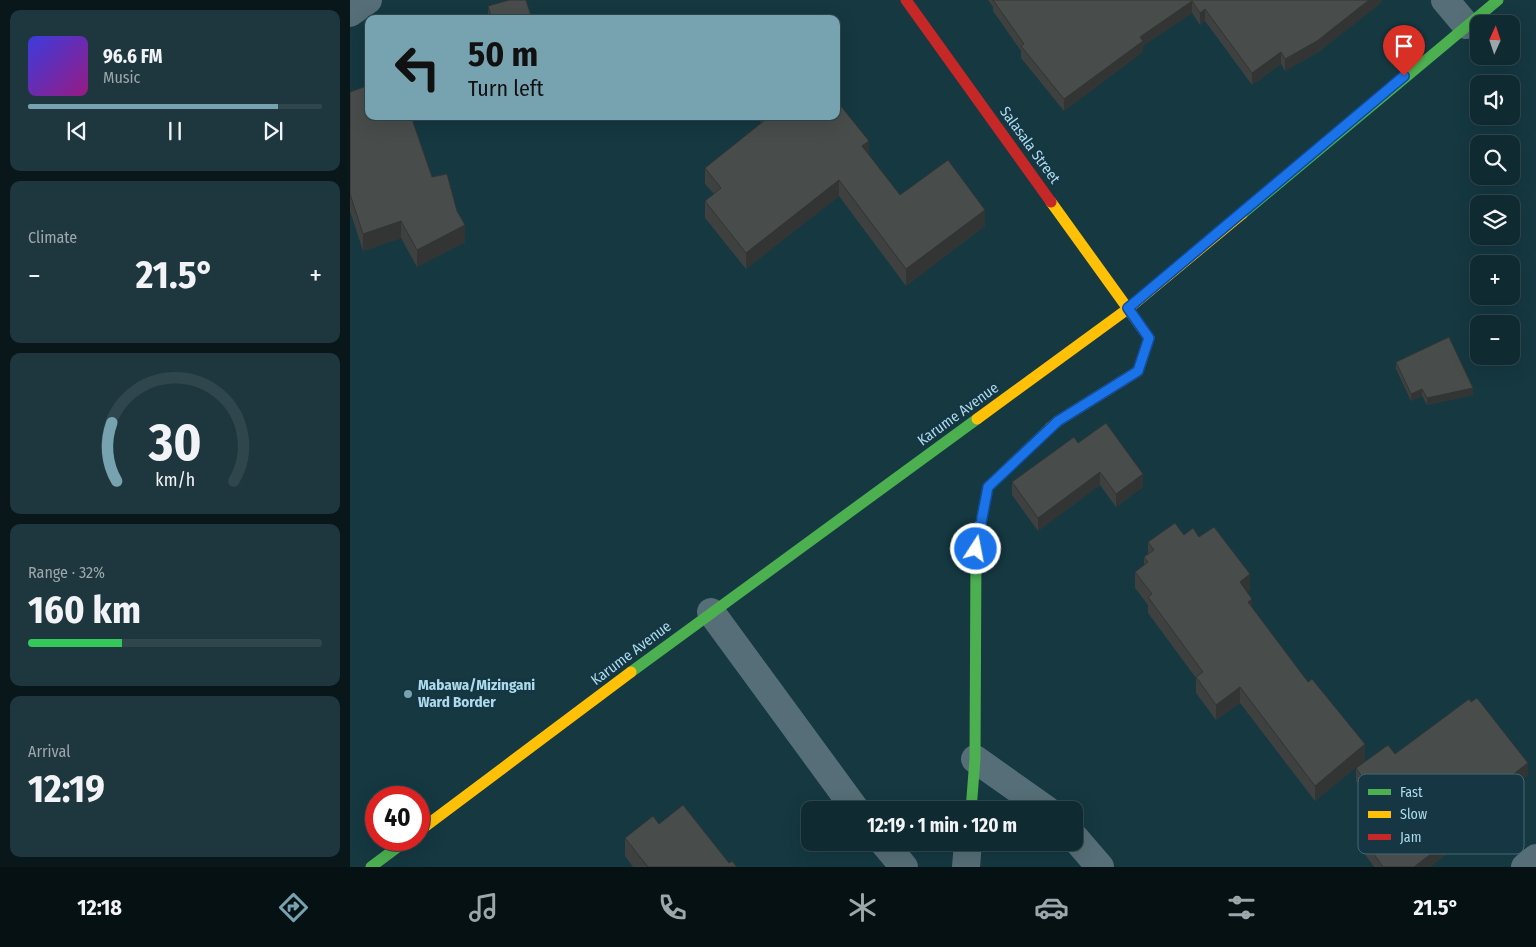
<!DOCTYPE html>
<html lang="en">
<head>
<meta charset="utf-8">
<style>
	body { margin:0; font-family:"Fira Sans Condensed",sans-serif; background:#1e363d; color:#f1f3f6; height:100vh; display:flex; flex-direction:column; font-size:19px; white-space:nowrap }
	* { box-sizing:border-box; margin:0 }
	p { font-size:16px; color:#9ca7ab }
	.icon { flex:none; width:28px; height:28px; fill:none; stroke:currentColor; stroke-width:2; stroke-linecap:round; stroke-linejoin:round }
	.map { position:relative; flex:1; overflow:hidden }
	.details { display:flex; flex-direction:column; gap:10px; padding:10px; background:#09171b; width:350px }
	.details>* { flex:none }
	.banner { position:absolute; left:15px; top:15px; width:475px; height:105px; border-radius:10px; box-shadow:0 5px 20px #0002,0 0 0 1px #30464d; background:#77a2b0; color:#111; overflow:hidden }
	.needle { width:32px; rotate:3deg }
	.fabs { position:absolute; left:1120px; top:15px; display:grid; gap:10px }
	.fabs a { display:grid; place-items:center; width:50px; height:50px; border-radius:10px; background:#102a31; box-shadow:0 5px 20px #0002,0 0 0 1px #30464d; font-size:25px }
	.speed { position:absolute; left:15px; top:786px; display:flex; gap:10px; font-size:25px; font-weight:700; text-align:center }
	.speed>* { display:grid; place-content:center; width:65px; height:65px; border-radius:50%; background:#102a31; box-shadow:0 5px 20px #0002,0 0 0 1px #30464d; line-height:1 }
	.speed .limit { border:8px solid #d22; background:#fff; color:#111 }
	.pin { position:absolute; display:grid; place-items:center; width:42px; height:42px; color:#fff; margin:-51px -21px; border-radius:50% 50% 50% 0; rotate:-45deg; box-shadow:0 0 5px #0007 }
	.pin .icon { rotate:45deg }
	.me { position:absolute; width:55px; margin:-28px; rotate:11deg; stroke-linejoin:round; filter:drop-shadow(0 0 4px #0008) }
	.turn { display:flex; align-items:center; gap:18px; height:105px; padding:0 20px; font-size:22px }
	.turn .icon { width:65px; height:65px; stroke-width:2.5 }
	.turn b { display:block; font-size:35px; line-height:42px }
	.big { font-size:38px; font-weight:700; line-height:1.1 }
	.details .tile { flex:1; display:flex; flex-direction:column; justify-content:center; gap:8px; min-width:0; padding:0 18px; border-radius:10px; background:#1e363d }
	.details .dial { align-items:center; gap:0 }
	.dial svg { height:130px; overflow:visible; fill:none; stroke:#30464d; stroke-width:7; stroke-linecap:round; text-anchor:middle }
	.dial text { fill:#f1f3f6; stroke:none }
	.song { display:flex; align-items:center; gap:15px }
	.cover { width:60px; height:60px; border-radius:8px; background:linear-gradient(135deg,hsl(240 70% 55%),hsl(310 70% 35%)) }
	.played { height:5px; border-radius:2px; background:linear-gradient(90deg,#77a2b0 85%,#30464d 85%) }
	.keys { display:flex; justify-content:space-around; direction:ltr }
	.heat { display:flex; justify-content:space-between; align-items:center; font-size:28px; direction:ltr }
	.charge { height:8px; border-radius:4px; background:linear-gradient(90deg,#34c759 32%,#30464d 0) }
	.trip { position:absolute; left:451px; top:801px; width:282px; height:50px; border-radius:10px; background:#102a31; box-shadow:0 5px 20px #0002,0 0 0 1px #30464d; font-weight:700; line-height:50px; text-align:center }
	.tabs { display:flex; height:80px; justify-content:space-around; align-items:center; background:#061114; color:#9ca7ab }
	.tabs .icon { width:35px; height:35px }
	.tabs .selected { color:#77a2b0 }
	.tabs b { font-size:22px; color:#f1f3f6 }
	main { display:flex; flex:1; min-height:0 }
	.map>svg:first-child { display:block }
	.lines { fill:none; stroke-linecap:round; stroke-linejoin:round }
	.street { stroke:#566e77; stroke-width:28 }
	.fast { stroke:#4caf50; stroke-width:11 }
	.slow { stroke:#ffc107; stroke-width:11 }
	.jam { stroke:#c62828; stroke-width:11 }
	.wall { fill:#3e4140 }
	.shaded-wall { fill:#323534 }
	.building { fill:#484c4b; stroke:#323534 }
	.route-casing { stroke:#114b97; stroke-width:12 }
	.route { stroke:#1a73e8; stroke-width:9 }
	.poi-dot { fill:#77a2b0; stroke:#153642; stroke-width:2 }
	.labels { text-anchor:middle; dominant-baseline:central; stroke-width:5; stroke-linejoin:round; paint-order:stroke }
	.street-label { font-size:15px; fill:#acdbec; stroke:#153642 }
	.poi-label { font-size:15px; font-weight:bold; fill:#acdbec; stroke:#153642; text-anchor:start }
	.key { fill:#153642; stroke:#426875; stroke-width:1 }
	.key-label { font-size:14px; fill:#acdbec }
</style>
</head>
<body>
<main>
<section class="details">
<div class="tile">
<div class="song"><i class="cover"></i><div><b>96.6 FM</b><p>Music</p></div></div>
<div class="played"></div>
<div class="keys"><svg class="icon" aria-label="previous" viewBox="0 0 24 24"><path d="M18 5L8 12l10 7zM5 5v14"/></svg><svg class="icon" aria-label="pause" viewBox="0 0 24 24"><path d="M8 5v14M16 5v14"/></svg><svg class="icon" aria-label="next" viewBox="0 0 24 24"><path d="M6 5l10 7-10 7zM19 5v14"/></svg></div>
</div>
<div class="tile"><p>Climate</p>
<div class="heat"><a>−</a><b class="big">21.5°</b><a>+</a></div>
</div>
<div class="tile dial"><svg viewBox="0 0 100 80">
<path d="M14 69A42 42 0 1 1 86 69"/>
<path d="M14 69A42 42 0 0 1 11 33" stroke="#77a2b0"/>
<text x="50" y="56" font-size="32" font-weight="700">30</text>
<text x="50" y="72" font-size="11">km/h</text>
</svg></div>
<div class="tile"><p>Range · 32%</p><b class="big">160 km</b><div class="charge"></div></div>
<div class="tile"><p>Arrival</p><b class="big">12:19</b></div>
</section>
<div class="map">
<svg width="1186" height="867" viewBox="0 0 1186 867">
	<rect width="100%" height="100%" fill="#153841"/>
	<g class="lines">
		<path class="street" d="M1095,0l21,25
			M0,13l18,-13
			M361,612l145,198
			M625,759l72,51
			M725,838l25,29
			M533,842l21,25
			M616,867l2,-25
			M1175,867l11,-9"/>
		<path class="fast" d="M892,214l256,-214
			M281,672l346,-253
			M621,810l4,-51 1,-210 12,-62 62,-59
			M21,867l36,-27"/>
		<path class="slow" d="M627,419l152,-111 113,-94
			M700,428l8,-7 80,-50 11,-33 -98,-136
			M69,831l212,-159"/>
		<path class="jam" d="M556,0l145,202"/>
	</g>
	<path class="wall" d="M638,0h394v2l-65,51 -32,18 -4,-7 -29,21 -47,-64 -5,4 -8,-12 -49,33v6l-79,59 -43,-53v-7l-28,-40v-4z
		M138,6l44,13h-44z
		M0,92l82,85 33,65 -48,25 -16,-29 -38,13 -13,-40z
		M409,116h77l33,39 31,40 85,31 -79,60 -67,-90 -93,73 -41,-51v-17l9,-7 -9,-10v-16l56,-45z
		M1046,362l77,33 -46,10 -5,-9 -11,5 -15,-32z
		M728,443l65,44 -27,20 -16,-22 -62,46 -26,-36v-13z
		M834,535l15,2 51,53 -3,2 5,16 113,152 -50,41 -75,-98 -24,17 -20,-27v-15l-48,-65v-8l-13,-17v-16l9,-7v-8l4,-3v-12z
		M1045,754l133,21 -15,12 2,14 -85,66h-56l-16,-23v-12l24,-16 -26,-35v-13z
		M309,824l70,39 8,4h-104l-8,-11v-18z"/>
	<path class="shaded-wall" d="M1019,0h13v2l-65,51 -32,18v-12z
		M842,1v12l-49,33v6l-79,59v-12l76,-62z
		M855,9v12l-5,4v-12z
		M931,52v12l-29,21v-12z
		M519,141v16l-7,-11z
		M489,180v16l-93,73v-16z
		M635,210v16l-79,60v-17z
		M51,221v17l-38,13v-17z
		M115,225v17l-48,25v-17z
		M1123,388v7l-46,10v-7z
		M1072,389v7l-11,5v-7z
		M750,472v13l-62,46v-13z
		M793,474v13l-27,20v-13z
		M900,574v16l-10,8v-16z
		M902,599v16l-4,-13z
		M890,687v16l-24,17v-15z
		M1015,744v16l-50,41v-15z
		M1178,763v12l-21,16v-12z
		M1165,789v12l-85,66h-16z"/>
	<path class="building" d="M159,0h17l6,19h-40l-4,-13z
		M643,0h376l-52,41 -32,18 -4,-7 -29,21 -47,-64 -5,4 -8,-12 -52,36 3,4 -79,58 -43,-53 3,-2z
		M19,85v31h42l21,61 15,-3 10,37 8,14 -48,25 -16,-29 -38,13 -13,-40v-102z
		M486,100l33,41 -7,5 38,49 48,-35 37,50 -79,59 -67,-89 -93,73 -41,-52 16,-13 -16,-20 60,-48 -1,-4h72z
		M1099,337l24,51 -46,10 -5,-9 -11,5 -15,-32z
		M756,423l37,51 -27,20 -16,-22 -62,46 -26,-36 62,-45 4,6z
		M825,523l9,12 9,-7 6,9 15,-10 36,47 -10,8 12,17 -4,3 60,80 4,-3 53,65 -50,42 -75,-99 -24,18 -20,-28 7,-5 -55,-75 4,-3 -17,-22 13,-10 -4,-5 10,-7 -6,-8z
		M1127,698l51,65 -21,16 8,10 -101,78h-31l-25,-35 29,-20 -31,-44 32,-23 7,9 74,-55 2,3z
		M333,805l46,58 3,-2 5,6h-89l-23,-29 28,-22 6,8z"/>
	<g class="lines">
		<defs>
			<path id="route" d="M626,549l12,-62 70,-66 80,-50 11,-33 -21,-30 276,-232"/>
		</defs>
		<use href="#route" class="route-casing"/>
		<use href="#route" class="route"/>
	</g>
	<circle class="poi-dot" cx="58" cy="694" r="5"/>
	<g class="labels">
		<g class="street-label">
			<text transform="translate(680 145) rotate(54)">Salasala Street</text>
			<text transform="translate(608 414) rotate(-36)">Karume Avenue</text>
			<text transform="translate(281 653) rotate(-37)">Karume Avenue</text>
		</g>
		<g class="poi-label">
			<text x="68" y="685">Mabawa/Mizingani<tspan x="68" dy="17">Ward Border</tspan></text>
		</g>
	</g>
	<rect x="1008" y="774" width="166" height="80" rx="8" class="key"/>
	<rect x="1018" y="789" width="23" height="6" fill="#4caf50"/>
	<rect x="1018" y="811" width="23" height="7" fill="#ffc107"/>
	<rect x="1018" y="834" width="23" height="6" fill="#c62828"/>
	<g class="key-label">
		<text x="1050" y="797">Fast</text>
		<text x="1050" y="819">Slow</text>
		<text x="1050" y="842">Jam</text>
	</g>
</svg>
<div class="fabs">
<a><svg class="needle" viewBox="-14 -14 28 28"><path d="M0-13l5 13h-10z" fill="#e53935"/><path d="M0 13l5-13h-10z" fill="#9ca7ab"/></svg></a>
<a><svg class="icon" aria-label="sound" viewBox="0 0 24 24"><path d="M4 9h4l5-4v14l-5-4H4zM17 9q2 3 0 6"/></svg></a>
<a><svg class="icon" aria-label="search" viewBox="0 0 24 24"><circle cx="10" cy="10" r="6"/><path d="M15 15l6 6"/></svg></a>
<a><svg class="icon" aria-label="layers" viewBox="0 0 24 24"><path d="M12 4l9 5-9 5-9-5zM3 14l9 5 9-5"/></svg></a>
<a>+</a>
<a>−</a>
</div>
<div class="speed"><div class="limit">40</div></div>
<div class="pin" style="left:1054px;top:76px;background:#d93025"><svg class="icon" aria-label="arrive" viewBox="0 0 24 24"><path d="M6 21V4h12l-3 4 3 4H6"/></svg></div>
<svg class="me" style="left:626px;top:549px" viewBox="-20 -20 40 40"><circle r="17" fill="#1a73e8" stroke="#fff" stroke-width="3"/><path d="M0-11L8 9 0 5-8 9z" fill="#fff"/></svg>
<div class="trip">12:19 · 1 min · 120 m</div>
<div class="banner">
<div class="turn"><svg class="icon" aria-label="left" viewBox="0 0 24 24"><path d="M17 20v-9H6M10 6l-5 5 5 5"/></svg><div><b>50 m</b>Turn left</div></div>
</div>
</div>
</main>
<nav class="tabs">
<b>12:18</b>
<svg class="icon selected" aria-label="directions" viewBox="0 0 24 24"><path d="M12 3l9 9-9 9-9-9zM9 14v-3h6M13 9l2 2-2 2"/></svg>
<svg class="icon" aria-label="music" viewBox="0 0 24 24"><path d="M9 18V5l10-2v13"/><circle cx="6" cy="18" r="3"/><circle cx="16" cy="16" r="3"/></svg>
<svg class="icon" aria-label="phone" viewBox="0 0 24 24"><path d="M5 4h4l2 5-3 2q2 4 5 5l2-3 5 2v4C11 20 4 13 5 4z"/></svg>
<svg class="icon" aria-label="climate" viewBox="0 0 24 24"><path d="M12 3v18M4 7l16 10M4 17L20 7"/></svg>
<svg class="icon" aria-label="car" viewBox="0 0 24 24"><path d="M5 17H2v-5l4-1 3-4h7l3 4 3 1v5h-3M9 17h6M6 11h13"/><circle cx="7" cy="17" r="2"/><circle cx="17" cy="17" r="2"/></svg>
<svg class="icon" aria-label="filters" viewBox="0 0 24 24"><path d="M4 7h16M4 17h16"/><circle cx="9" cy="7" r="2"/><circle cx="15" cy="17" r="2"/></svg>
<b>21.5°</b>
</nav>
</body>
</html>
